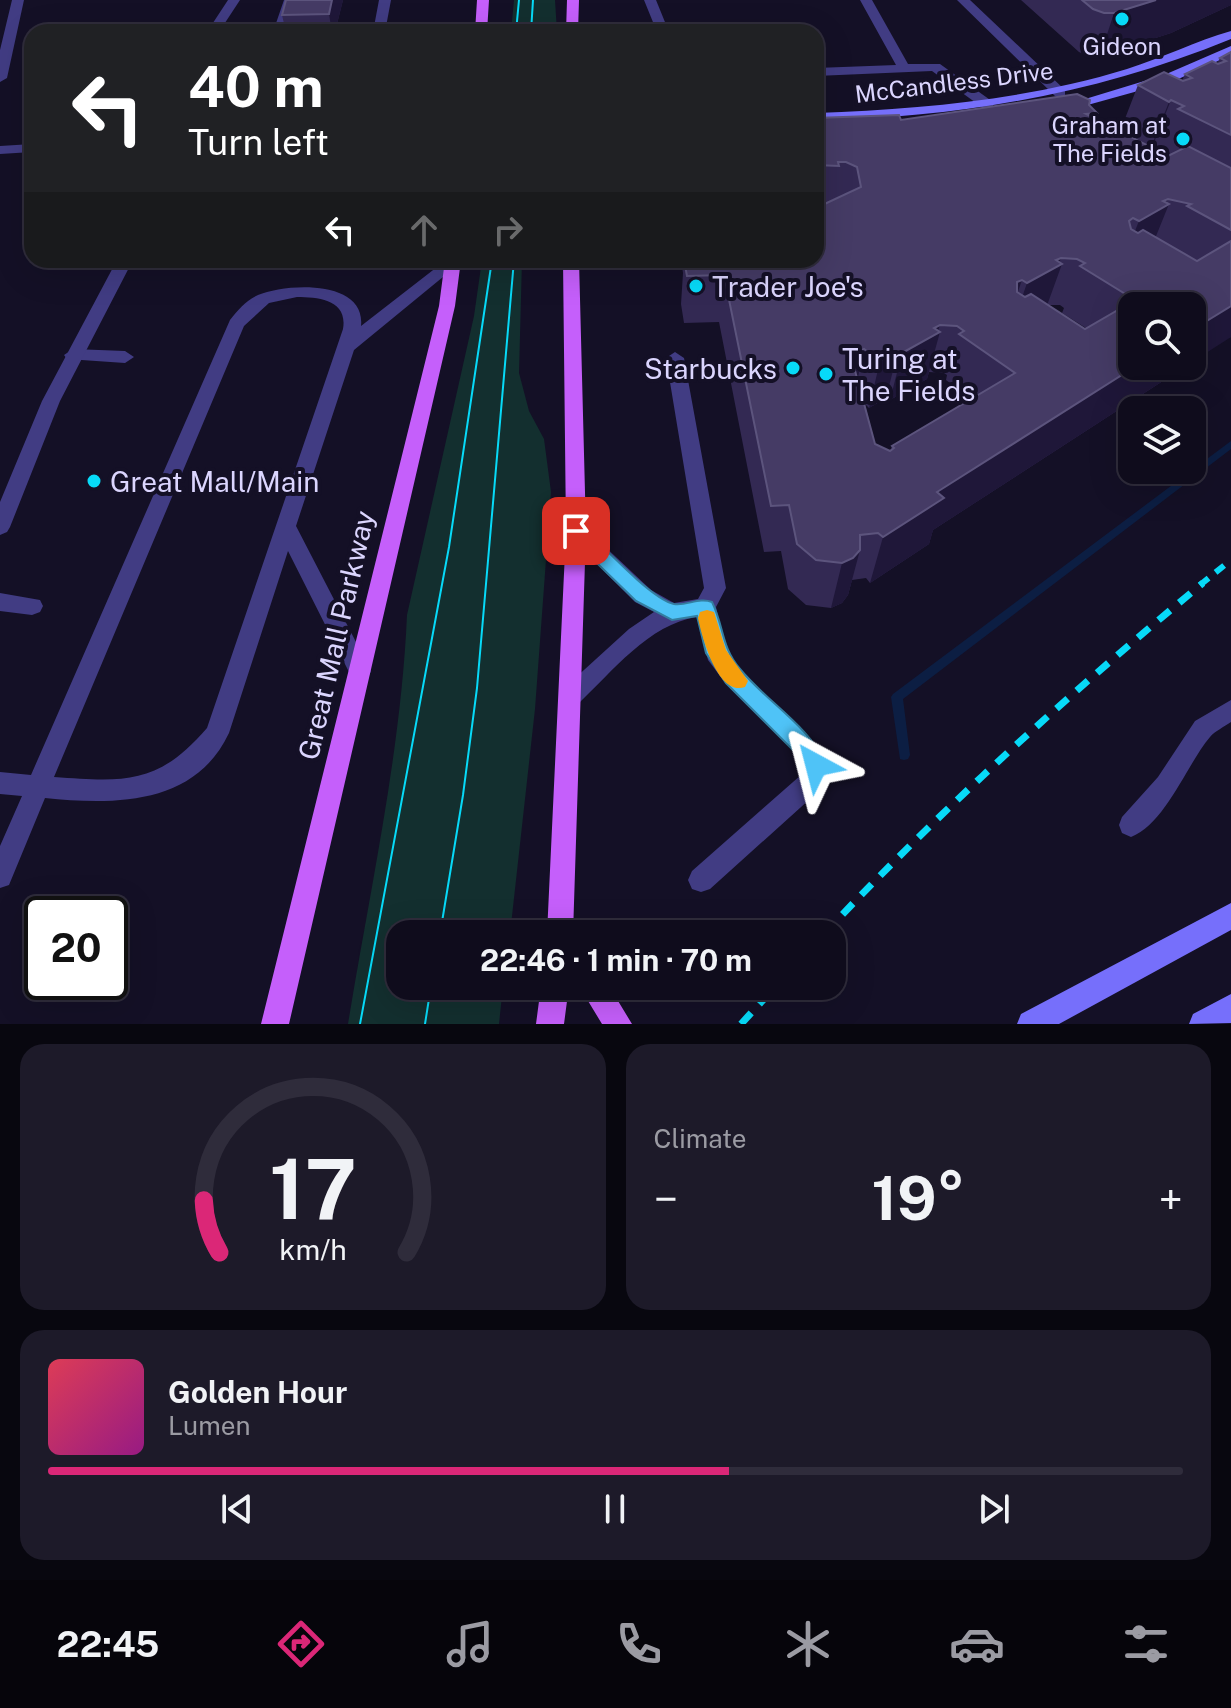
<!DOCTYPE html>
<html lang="en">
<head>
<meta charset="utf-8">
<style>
	body { margin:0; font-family:"Public Sans",sans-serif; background:#1d1a29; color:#f1f3f6; height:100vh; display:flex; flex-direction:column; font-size:30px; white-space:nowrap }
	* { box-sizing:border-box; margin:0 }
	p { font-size:26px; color:#9b9ba3 }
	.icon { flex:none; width:44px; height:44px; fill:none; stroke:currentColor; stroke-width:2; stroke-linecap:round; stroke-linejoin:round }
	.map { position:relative; height:1024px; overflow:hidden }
	.side { display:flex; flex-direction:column; gap:20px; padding:20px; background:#08070f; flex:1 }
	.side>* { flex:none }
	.top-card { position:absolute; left:24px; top:24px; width:800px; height:244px; border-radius:24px; box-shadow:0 8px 32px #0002,0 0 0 2px #2f2c3b; background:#202124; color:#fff; overflow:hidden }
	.tools { position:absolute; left:1118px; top:292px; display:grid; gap:16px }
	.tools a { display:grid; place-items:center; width:88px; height:88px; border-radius:16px; background:#0f0c1c; box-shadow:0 8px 32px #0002,0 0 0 2px #2f2c3b; font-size:40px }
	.speed { position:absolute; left:24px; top:896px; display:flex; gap:16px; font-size:40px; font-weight:700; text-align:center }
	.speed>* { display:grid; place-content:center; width:104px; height:104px; border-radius:50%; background:#0f0c1c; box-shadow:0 8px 32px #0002,0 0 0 2px #2f2c3b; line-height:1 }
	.speed .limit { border:4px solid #111; border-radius:12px; background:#fff; color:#111 }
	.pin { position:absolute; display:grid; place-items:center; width:68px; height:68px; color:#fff; margin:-34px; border-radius:16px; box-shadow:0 4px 12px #0006 }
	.me { position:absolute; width:88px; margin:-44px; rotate:322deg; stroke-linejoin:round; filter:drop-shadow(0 0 6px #0008) }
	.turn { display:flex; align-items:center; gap:28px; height:168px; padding:0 32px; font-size:36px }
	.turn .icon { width:104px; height:104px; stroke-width:2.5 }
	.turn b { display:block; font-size:56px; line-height:68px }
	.lanes { display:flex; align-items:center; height:76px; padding:0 32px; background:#0003; justify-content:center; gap:40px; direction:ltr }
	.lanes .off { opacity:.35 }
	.big { font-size:60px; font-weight:700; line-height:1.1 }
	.side .tile { flex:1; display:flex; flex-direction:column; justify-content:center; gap:12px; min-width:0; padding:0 28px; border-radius:24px; background:#1d1a29 }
	.side .dial { align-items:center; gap:0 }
	.dial svg { height:208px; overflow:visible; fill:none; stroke:#2f2c3b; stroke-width:7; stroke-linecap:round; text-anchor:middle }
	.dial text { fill:#f1f3f6; stroke:none }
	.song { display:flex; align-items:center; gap:24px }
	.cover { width:96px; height:96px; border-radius:12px; background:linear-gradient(135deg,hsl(350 70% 55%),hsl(310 70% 35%)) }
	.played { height:8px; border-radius:4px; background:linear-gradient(90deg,#db2777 60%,#2f2c3b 60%) }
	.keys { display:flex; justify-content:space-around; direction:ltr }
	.heat { display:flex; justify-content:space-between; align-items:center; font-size:44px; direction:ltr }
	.side .tiles { flex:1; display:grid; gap:20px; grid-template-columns:1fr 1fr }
	.tile:last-child { grid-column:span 2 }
	.trip { position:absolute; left:386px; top:920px; width:460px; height:80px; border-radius:24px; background:#0f0c1c; box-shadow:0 8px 32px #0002,0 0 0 2px #2f2c3b; font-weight:700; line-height:80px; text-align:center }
	.tabs { display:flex; height:128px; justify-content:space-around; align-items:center; background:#06050b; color:#9b9ba3 }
	.tabs .icon { width:56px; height:56px }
	.tabs .selected { color:#db2777 }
	.tabs b { font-size:36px; color:#f1f3f6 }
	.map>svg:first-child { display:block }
	.green { fill:#132f2f }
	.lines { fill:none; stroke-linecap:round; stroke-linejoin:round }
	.stream { fill:#0c1e43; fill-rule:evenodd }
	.service { fill:#413c83; fill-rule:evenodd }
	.minor { fill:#413c83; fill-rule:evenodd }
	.secondary { fill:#766ffb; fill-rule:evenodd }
	.primary { fill:#c55ffb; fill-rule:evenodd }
	.tram { stroke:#07daf8; stroke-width:2 }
	.rail-far1 { stroke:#07daf8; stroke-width:6; stroke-dasharray:11 9; stroke-linecap:butt }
	.rail { stroke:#07daf8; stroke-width:7; stroke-dasharray:15 12; stroke-linecap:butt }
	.wall { fill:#332953; fill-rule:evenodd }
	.shaded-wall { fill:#1f1739 }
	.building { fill:#453b65; stroke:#5c547d; stroke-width:2; fill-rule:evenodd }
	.route { fill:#4fc3f7; stroke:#337fa1; stroke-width:2 }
	.slow { fill:#f59e0b }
	.poi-dot { fill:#07daf8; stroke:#141026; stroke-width:3 }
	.labels { text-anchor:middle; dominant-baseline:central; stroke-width:8; stroke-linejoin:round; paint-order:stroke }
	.far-poi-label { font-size:24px; fill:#dbd5fe; stroke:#141026 }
	.far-street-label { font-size:24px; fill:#dbd5fe; stroke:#141026 }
	.poi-label { font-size:28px; fill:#dbd5fe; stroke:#141026; text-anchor:start }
	.street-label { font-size:28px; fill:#dbd5fe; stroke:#141026 }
</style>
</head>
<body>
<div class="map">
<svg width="1231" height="1024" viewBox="0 0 1231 1024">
	<rect width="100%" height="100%" fill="#141026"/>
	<path class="green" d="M514,0h41l2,32h-46z
		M482,260h40l-3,113 10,38 15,28 7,53 -16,217 -25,225h-110v52h103l-4,38h-151c22,-135 53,-272 59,-409l67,-299z"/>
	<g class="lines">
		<path class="stream" d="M1231,441v8l-328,250 7,56 -2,4 -4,1 -4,-1 -9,-62 2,-3z"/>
		<path class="service" d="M12,0h12l-17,78 -7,4v-32z
			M284,0h12l-11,32h-12z
			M379,0h12l-6,32h-12z
			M644,0h12l13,32h-12z
			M860,0h12l36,64h32l53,38v6h-10l-51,-37 -116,5v-8l80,-3z
			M32,144v8l-32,2v-8z
			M446,260h12l2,3 -106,87 -58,176 75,145 -3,7 -8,3 -8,-3 -64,-127 -59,182c-34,73 -116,72 -184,65l-36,87 -9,3v-42l22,-50 -22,-2v-22l31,3 199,-455c8,-10 16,-20 28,-25 28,-12 108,-16 103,31zM297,297c22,0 51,3 46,32l-136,399c-49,57 -82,54 -153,49l190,-451 25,-23z
			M73,349l52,2 9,6 -9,6 -58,-4 -3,-4z
			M675,352l9,6 42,230 -10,19c3,13 4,30 10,42 20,42 80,69 102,116l-7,24 -111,100 -9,3 -9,-3 -4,-9 4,-9 109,-96 3,-9 -4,-9 -74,-73 -18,-24 -11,-43c-48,7 -85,55 -119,87l-8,3 -8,-3 -3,-7 3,-7 67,-61 25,-17 -19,-10 -66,-66 -3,-5 3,-5h14l68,64 23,13 24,-4 6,-11 -38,-230z
			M0,593l40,7 3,6 -3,6 -8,3 -32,-4z
			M1231,700v22c-7,5 -16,9 -21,15 -23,27 -44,86 -79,100l-9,-4 -3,-8 3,-8 36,-40 37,-56z"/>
		<path class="minor" d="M228,0h12l-21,32h-12z
			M957,0h13l95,90v6h-10z
			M117,260h16l-73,141 -50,126 -3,5 -7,3v-33l42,-101z"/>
		<path class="secondary" d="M1231,31v8c-134,55 -271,78 -415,82v-8c105,-4 210,-13 311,-44 35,-11 69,-28 104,-38z
			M1231,46v9l-57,26 -108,30 -7,-4 105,-32z
			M1231,903v27l-172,94h-42l4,-10z
			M1231,994v29l-42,1 4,-10z"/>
		<path class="primary" d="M477,0h12l-2,32h-12z
			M567,0h12l-1,32h-12z
			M445,260h16l-6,46 -166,718h-28l178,-718z
			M563,260h16l7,271 -13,403h-26l19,-403z
			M541,986h28l-5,38h-28z
			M579,986h30l23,38h-30z"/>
		<path class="tram" d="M516,32l3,-32
			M531,32l2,-32
			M440,934l23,-139 14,-107 37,-428
			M360,1024l89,-477 43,-287
			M425,1024l6,-38"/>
		<path class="rail-far1" d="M1200,585l31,-25"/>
		<path class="rail" d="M824,934c118,-126 246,-241 379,-351
			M741,1024l35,-38"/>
	</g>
	<path class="wall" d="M343,0l-8,32h-49l-4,-17z
		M1021,0h210v5l-60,28 -71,23 -10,1 -11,-5z
		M1231,52v285l-99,29h54l-253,164 -4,14 -59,39 -4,-5 -14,2 -4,15 -6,8 -11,5 -25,-3 -18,-16 -7,-38 -17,1 -45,-230 -35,1 -3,-19 2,-31 -2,-13h135v-142l85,2 188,-15 8,8 -2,6 65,34 2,-4 -9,-4 -2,2 -30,-18 17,-44 44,-4 3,-7 32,-10 3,-6zM1048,305h12l4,3 -2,5 24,15 -1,1zM929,372l15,1 3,2 -1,5 25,19 -79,47 -2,5 -15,-7 -10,-40 4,4 17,-10 4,2 37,-21z"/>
	<path class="shaded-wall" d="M332,0h11l-8,32h-3l-3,-18z
		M1156,0h75v5l-60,28 -71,23 14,-43z
		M1171,100l-18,45 -2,2 18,-45z
		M1168,199l-4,8 5,-3 -19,47 -30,17 19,-47z
		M1061,258l-3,8 4,-2 -17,47 -34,19 16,-47z
		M1022,280l-16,46 11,-44z
		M1231,306v31l-39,25v-32z
		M940,325l-3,9 3,-2 -13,47 -37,21 12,-47z
		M864,349l-10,47 -3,-40z
		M898,351l-12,47 -17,10 11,-47z
		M1136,366h50l-253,164 -4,14 -59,39 13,-46 54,-45z
		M860,550l-12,45 -6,8 -11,5 11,-45z"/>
	<path class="building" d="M286,0h46l-3,14 -47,1z
		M1082,0h74l-42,13h-10l-11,-4z
		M1231,52v83l-53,-26 6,-3 -13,-6 -2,2 -31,-17 26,-13 19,9 9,-3 -7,-4 27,-13 6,3 8,-3 -6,-3z
		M1077,94l13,6 -1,5 8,8 -11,1 82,42 20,-10 43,22v62l-44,-24 4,-2 -23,-5 -5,2 6,3 -30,17 -6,-3 -4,3 2,8 7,4 5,-3 54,31 34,-20v65l-39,24v-24h-60v60h4l-199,126 7,6 -61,39 -5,-4 -18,2v15l-7,8 -11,5 -26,-3 -19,-16 -8,-39 -18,1 -47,-231 -37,1 -3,-16h132v-52l45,-21 -4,-20 -11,-5h-8l1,4 -23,-1v-47l83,-3 2,5zM1061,258l16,1 8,4 -5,3 55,34 -50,29 -54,-35 -6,3 -8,-5v-10l5,-2 5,3 35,-19 -6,-4zM940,325l17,1 7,5 -5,3 56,39 -123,73 2,2 -4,3 -15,-7 -24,-88 13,-7 16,12 18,-10 4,2 38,-21 -6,-4z"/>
	<path class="route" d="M576,524l6,2c19,18 69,73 92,78 13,2 25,-7 38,-2 12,24 9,45 28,67 27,33 68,56 87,96l-4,7 -7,3 -8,-3 -8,-15 -74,-74 -20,-30 -9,-37 -25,4 -36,-19 -67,-65 -3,-5z"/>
	<path class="slow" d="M707,610l7,2 12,38 22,31 -3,6c-27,10 -43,-50 -47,-69l2,-6z"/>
	<g class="poi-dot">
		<circle cx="1122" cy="19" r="8"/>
		<circle cx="1183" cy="139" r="8"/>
		<circle cx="696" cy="286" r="8"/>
		<circle cx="793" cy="368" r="8"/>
		<circle cx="826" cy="374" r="8"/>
		<circle cx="94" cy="481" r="8"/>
	</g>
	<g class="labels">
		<g class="far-poi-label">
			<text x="1122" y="46">Gideon</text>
			<text x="1167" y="125" text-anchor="end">Graham at<tspan x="1167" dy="28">The Fields</tspan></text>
		</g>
		<g class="far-street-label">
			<text transform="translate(954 82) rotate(-7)">McCandless Drive</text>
		</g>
		<g class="poi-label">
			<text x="712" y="286">Trader Joe's</text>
			<text x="842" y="358">Turing at<tspan x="842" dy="32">The Fields</tspan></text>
			<text x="777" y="368" text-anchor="end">Starbucks</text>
			<text x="110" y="481">Great Mall/Main</text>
		</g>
		<g class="street-label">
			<text transform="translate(336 635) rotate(-77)">Great Mall Parkway</text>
		</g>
	</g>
</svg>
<div class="tools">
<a><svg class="icon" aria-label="search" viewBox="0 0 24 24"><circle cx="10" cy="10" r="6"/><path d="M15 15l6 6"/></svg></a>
<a><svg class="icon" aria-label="layers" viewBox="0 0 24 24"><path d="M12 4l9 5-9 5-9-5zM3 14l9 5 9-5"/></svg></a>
</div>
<div class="speed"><div class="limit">20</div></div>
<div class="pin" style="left:576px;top:531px;background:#d93025"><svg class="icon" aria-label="arrive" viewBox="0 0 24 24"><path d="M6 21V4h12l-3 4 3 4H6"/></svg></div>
<svg class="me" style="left:816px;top:765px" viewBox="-20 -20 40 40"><path d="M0-17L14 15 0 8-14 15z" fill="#4fc3f7" stroke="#fff" stroke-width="4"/></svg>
<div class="trip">22:46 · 1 min · 70 m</div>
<div class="top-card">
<div class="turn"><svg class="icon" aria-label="left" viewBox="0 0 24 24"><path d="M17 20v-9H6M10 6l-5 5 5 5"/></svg><div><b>40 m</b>Turn left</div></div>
<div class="lanes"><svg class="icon" aria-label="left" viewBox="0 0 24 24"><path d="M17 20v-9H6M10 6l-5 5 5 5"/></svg><svg class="icon off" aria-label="ahead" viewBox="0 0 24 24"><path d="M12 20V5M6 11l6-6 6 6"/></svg><svg class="icon off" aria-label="right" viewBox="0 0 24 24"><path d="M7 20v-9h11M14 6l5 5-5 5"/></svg></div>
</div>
</div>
<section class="side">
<div class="tiles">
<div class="tile dial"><svg viewBox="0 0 100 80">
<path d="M14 69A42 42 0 1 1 86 69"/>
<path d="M14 69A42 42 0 0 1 8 49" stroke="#db2777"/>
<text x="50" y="56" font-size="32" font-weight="700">17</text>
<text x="50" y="72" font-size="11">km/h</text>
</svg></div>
<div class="tile"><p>Climate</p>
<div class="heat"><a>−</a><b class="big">19°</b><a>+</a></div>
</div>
<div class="tile">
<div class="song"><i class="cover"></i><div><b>Golden Hour</b><p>Lumen</p></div></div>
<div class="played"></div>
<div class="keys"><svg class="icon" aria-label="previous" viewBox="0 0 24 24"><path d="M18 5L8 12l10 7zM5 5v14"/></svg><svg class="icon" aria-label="pause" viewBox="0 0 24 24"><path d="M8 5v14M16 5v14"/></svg><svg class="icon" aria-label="next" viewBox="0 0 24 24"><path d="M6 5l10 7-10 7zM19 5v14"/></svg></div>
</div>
</div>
</section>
<nav class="tabs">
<b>22:45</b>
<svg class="icon selected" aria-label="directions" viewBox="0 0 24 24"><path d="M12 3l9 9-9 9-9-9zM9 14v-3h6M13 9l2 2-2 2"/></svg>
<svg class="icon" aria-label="music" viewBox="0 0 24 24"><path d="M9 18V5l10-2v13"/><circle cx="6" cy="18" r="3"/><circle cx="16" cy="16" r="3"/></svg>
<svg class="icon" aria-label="phone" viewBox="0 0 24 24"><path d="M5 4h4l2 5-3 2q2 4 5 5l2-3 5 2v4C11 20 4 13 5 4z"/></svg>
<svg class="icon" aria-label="climate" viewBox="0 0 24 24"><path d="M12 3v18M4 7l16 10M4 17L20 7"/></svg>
<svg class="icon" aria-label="car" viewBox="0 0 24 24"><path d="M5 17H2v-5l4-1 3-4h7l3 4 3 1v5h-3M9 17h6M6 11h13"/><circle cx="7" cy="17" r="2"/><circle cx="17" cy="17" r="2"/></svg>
<svg class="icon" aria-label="filters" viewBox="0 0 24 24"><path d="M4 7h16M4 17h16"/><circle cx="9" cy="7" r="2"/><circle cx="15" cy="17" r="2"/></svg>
</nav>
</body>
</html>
